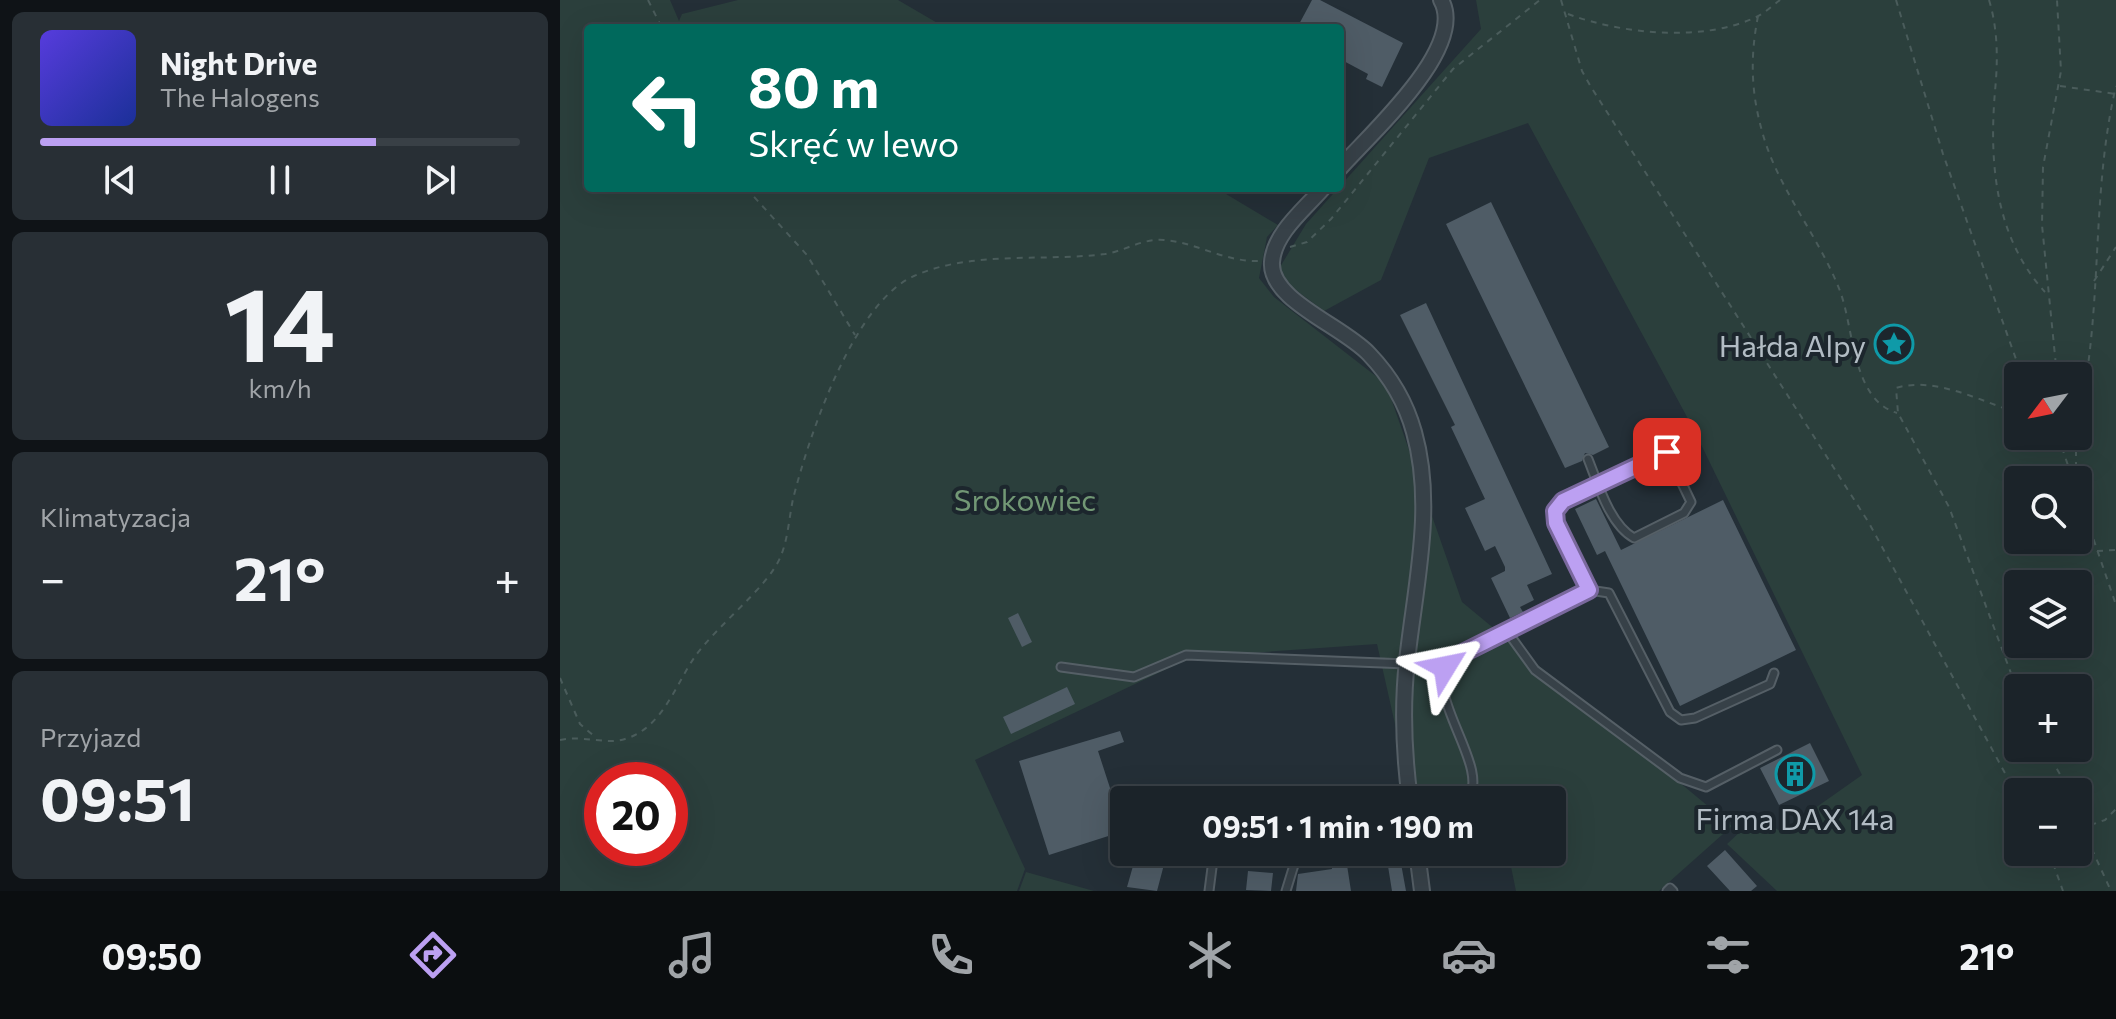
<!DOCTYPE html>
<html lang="pl">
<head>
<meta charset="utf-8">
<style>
	body { margin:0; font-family:Commissioner,sans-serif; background:#282f35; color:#f1f3f6; height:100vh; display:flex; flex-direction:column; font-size:30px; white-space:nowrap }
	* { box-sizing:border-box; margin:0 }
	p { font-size:26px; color:#a0a4a8 }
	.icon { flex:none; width:44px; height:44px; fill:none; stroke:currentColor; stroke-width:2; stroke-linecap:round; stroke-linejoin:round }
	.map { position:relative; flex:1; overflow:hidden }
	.panel { display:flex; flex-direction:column; gap:12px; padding:12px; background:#0f1317; width:560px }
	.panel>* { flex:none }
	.hud { position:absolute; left:24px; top:24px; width:760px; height:168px; border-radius:8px; box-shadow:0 8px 32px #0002,0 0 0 2px #394046; background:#00695c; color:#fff; overflow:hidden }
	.needle { width:52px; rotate:238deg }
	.tools { position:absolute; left:1444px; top:362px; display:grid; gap:16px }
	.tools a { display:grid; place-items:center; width:88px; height:88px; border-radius:8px; background:#1b2329; box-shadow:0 8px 32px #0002,0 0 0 2px #394046; font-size:40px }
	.speed { position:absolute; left:24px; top:762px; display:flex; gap:16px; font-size:40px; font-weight:700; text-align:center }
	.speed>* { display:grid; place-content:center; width:104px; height:104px; border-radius:50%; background:#1b2329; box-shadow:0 8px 32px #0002,0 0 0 2px #394046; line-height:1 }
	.speed .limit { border:12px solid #d22; background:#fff; color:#111 }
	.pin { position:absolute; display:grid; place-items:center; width:68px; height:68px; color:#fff; margin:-34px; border-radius:16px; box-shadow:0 4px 12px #0006 }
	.me { position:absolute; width:88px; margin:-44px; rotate:55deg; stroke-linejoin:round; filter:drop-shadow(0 0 6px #0008) }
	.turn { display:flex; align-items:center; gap:28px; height:168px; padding:0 32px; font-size:36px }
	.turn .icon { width:104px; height:104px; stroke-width:2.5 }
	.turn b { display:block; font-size:56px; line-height:68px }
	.big { font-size:60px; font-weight:700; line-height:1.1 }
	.panel .widget { flex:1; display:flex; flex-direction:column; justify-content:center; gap:12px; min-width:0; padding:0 28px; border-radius:12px; background:#282f35 }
	.panel .dial { align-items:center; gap:0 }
	.dial b { font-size:104px; line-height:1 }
	.song { display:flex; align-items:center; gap:24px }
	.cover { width:96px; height:96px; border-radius:12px; background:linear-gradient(135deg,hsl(250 70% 55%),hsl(230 70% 35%)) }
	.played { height:8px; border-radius:4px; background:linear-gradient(90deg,#bca0f2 70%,#394046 70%) }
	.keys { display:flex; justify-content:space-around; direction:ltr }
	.heat { display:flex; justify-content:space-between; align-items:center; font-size:44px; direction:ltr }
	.trip { position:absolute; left:550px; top:786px; width:456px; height:80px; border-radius:8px; background:#1b2329; box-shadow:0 8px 32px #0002,0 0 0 2px #394046; font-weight:700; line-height:80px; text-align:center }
	.tabs { display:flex; height:128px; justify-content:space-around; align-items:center; background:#0b0e10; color:#a0a4a8 }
	.tabs .icon { width:56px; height:56px }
	.tabs .selected { color:#bca0f2 }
	.tabs b { font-size:36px; color:#f1f3f6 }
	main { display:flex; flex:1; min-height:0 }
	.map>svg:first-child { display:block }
	.green { fill:#2b3f3c; fill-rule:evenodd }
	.building { fill:#4f5c66 }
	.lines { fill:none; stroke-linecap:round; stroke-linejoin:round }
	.service-casing { stroke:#555f66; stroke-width:11 }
	.minor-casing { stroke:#555f66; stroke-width:18 }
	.path { stroke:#4a5c5b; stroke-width:2; stroke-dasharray:6 6; stroke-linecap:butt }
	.service { stroke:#374148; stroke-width:7 }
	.minor { stroke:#374148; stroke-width:14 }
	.route-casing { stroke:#7a689d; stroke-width:20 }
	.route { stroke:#bca0f2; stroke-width:14 }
	.labels { text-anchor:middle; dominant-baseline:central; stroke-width:8; stroke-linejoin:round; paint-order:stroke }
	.poi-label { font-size:30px; fill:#b2bcc4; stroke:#1c262d; text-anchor:end }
	.park-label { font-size:30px; fill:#729875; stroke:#1c262d }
</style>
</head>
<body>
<main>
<section class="panel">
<div class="widget">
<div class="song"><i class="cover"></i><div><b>Night Drive</b><p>The Halogens</p></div></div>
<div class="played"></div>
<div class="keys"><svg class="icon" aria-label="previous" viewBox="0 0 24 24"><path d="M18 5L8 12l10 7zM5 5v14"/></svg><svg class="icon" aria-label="pause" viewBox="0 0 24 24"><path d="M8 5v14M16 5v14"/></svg><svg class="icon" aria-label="next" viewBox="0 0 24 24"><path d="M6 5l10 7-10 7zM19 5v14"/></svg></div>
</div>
<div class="widget dial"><b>14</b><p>km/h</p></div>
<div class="widget"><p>Klimatyzacja</p>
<div class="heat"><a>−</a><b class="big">21°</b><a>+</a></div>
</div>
<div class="widget"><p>Przyjazd</p><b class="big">09:51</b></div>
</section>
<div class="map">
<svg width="1556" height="891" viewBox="0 0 1556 891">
	<rect width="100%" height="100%" fill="#242f37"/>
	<path class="green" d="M0,0h110l9,21 3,-7 56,-14h160l48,28h-358v160h628l62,37 -11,12 -8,41 15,19 112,87 76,218 270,224 -73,65h-143l-8,-39h44v-52h-140l-35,-156 -185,13 -217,103 50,109 -8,22h-457zM42,780h68v68h-68z
		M916,0h640v891h-339l-50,-47 31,-29 23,17 81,-57 -169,-347 -165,-305 -99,35 -48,122 -57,31 -43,-32 -1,-12 26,-43 175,-195zM1458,376h60v60h-60zM1458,480h60v60h-60zM1458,584h60v60h-60zM1458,688h60v60h-60zM1458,792h60v60h-60z
		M466,872l68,19h-75z"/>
	<path class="building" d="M752,0h8l83,43 -21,44 -16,-8 2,-5 -28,-15v-31h-43z
		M931,202l118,245 -16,8 -8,-2 -3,8 -17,7 -119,-244z
		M866,303l126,271 -25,11 7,15 -14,7 3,5 -13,6 -19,-40 14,-7v-4l-10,-21 -10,5 -20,-43 20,-9 -34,-72 4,-2 -55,-110z
		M1036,499l25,51 102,-50 73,150 -116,56 -75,-155 -8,4 -22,-46z
		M458,613l14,29 -10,5 -14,-29z
		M507,687l8,17 -64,30 -8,-17z
		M560,731l4,11 -26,9 26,80 -75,24 -30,-94z
		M1250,743l19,38 -50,24 -19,-37z
		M1165,850l32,36 -6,5h-21l-23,-25z
		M577,852l29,5 -9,34 -30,-4z
		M770,852h15l6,39h-55l2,-17 34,-5z
		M840,858l6,33h-14l-5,-31z
		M688,871l25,2 -2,18 -25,-1z"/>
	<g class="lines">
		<defs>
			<path id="service" d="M1029,590l20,3 61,119 11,8 14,-2 75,-34 4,-11
				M946,630l83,-40 -33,-67 -1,-12c20,-25 82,-44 112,-59l24,50 -7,11 -50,25c-24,-13 -36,-54 -46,-79
				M501,667l73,10 52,-22 221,9
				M790,800l59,-3
				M907,800c26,-30 -43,-104 -19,-135 12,-17 40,-26 58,-35l29,40 145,108 26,9 71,-37
				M649,891l5,-39
				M726,891l12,-39
				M1107,891l3,-3 3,3"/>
			<path id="minor" d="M780,168c30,-34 128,-121 101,-168
				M763,188c-18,21 -49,45 -51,74 -3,38 71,64 97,92 21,22 37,49 45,78 21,74 1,154 -7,229 -5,45 -3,94 3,139
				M857,852l5,39"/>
		</defs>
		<use href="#service" class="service-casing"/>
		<use href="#minor" class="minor-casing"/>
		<path class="path" d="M88,0l14,28
			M1001,0l21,71 9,16 278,436 149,274
			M1336,0l47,154 79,222
			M1429,0c9,29 9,61 6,91 -6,72 0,146 50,201
			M1008,14c54,20 133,28 186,4 10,-4 18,-12 26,-18
			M1198,16c-8,41 -7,76 4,115 15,57 57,105 78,160 14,37 12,109 57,122
			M1500,86l56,8
			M186,188l61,67 48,80
			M730,247l17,-5 24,-23 122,-150 87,-69
			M1534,281l22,-34
			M1497,376l-15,-151 1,-58 18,-96 -4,-71
			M1458,413c-38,-12 -83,-37 -122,-25l2,25 51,94 69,185
			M1518,420c26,-109 12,-224 38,-334
			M1498,436l15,44
			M1516,480v-44
			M1518,494l38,111
			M1537,551l19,-1
			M0,678l20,46 14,12
			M0,740c23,-5 46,5 65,-1 37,-11 50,-53 69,-81 22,-32 73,-70 86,-100 8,-18 9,-40 13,-59 16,-63 60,-196 121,-223 59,-26 129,-14 191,-22 20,-3 38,-16 59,-14 31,2 61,22 94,21
			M1485,748l25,44
			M1518,829l12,16 21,46
			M1519,829l26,-9 11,-11
			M1489,852l14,39"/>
		<use href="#service" class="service"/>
		<use href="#minor" class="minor"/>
	</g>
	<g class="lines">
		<defs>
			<path id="route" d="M885,667l14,-12 130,-65 -33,-67 -1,-12 8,-10 104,-49"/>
		</defs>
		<use href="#route" class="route-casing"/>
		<use href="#route" class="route"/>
	</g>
	<defs>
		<symbol id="sight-ring" viewBox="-11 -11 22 22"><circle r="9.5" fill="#1c262d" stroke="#0f9aa8" stroke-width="1.5"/><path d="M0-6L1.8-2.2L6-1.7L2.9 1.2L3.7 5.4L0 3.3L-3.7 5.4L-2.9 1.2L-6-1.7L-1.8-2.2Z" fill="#0f9aa8"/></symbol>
		<symbol id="building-ring" viewBox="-11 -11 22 22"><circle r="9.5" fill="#1c262d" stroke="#0f9aa8" stroke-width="1.5"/><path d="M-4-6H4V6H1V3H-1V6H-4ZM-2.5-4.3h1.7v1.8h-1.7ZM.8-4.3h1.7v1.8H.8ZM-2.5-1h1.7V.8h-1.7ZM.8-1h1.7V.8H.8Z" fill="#0f9aa8"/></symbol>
	</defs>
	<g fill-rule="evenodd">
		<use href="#sight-ring" x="1312" y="322" width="44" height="44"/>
		<use href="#building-ring" x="1213" y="752" width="44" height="44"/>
	</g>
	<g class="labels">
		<g class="poi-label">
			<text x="1306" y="344">Hałda Alpy</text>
			<text x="1235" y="817" text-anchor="middle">Firma DAX 14a</text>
		</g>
		<g class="park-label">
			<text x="465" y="498">Srokowiec</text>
		</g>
	</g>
</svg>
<div class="tools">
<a><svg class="needle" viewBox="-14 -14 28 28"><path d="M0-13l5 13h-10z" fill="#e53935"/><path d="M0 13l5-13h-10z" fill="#a0a4a8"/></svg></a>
<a><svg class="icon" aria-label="search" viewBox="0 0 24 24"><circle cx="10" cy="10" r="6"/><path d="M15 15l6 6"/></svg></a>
<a><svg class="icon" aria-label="layers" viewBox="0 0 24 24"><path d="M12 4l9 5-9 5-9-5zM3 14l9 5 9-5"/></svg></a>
<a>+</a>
<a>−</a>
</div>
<div class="speed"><div class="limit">20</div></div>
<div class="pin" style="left:1107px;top:452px;background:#d93025"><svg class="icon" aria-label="arrive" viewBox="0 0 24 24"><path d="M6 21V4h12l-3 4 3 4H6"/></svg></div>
<svg class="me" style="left:885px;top:667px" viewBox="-20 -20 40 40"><path d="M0-17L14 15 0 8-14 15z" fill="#bca0f2" stroke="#fff" stroke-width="4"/></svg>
<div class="trip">09:51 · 1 min · 190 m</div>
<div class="hud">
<div class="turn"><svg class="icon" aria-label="left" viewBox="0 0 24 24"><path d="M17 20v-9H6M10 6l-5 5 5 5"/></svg><div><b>80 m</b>Skręć w lewo</div></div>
</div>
</div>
</main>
<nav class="tabs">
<b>09:50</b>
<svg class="icon selected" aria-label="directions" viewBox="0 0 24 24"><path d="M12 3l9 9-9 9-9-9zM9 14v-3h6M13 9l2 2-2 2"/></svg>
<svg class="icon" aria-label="music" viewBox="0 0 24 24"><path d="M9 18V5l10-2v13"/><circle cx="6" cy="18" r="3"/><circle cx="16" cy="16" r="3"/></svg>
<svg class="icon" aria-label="phone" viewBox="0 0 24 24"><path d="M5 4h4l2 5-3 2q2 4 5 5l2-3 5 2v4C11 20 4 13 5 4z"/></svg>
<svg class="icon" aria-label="climate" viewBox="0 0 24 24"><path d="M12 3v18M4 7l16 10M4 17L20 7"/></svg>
<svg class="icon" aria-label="car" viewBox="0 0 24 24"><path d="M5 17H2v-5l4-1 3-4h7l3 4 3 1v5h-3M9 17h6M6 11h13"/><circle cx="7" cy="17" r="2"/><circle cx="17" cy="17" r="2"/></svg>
<svg class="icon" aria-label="filters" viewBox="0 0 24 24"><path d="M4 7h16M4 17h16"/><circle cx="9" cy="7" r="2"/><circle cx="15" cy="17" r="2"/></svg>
<b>21°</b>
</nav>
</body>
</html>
